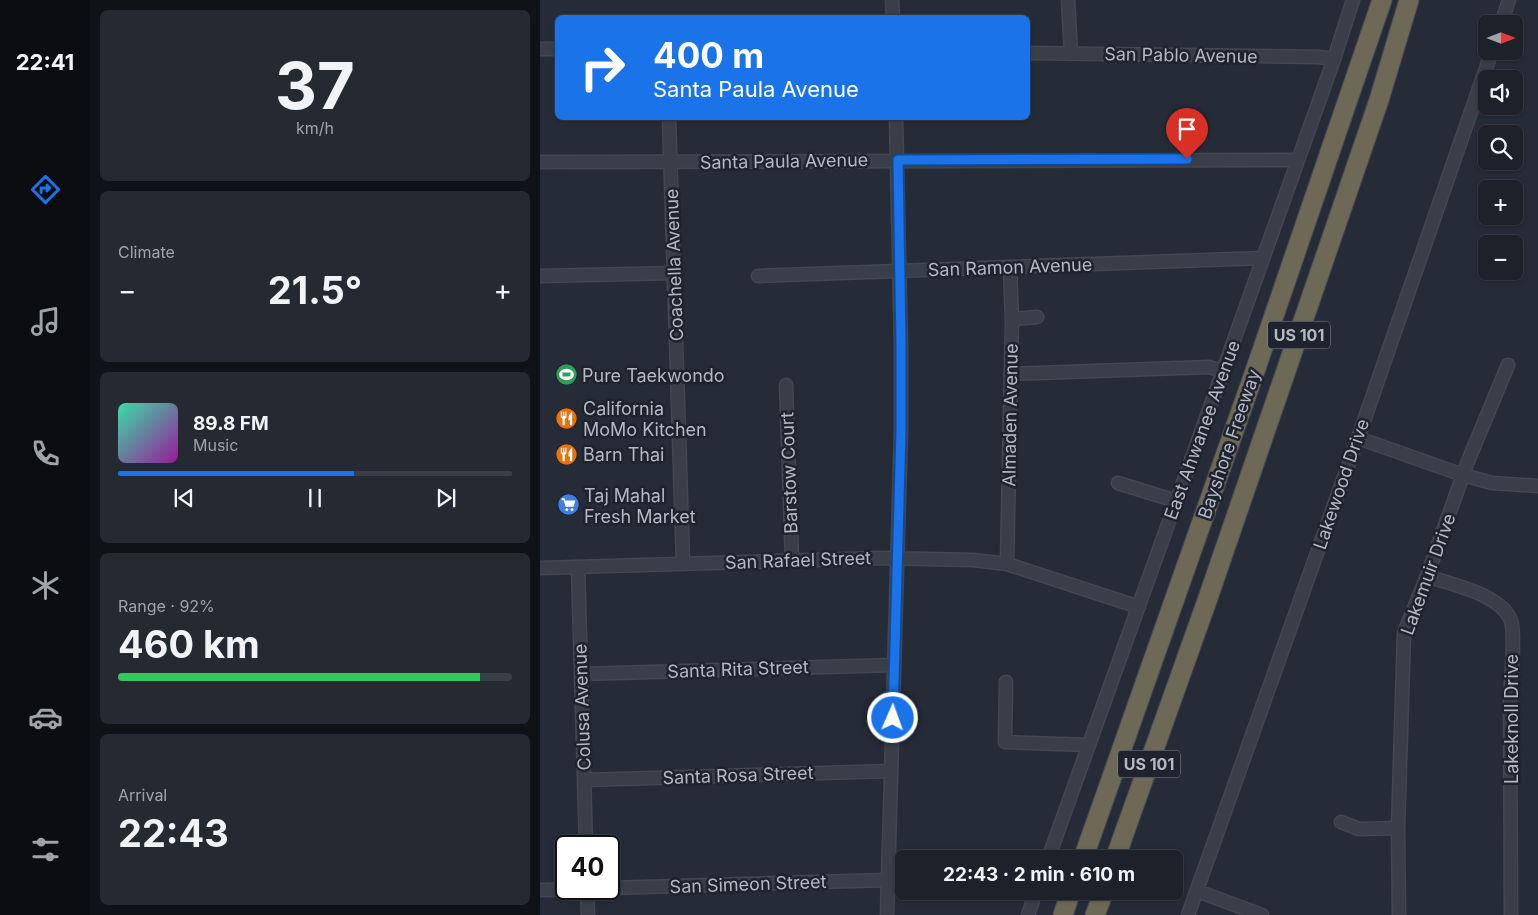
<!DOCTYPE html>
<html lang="en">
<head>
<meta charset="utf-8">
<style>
	body { margin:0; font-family:Inter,sans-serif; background:#252932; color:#f1f3f6; height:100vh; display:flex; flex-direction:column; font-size:19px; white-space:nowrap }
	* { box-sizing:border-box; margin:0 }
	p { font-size:16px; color:#a0a3a8 }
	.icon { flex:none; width:28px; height:28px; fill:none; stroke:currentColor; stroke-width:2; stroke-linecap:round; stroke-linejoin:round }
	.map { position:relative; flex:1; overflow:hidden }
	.details { display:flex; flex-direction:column; gap:10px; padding:10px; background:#0f1217; width:450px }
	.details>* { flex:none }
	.hud { position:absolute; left:15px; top:15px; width:475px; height:105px; border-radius:8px; box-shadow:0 1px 4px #0004,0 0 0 1px #3a3e47; background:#1a73e8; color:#fff; overflow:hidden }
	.needle { width:32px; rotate:90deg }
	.fabs { position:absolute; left:938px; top:15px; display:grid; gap:10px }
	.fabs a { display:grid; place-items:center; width:45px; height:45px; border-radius:8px; background:#1c212a; box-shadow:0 1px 4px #0004,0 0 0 1px #3a3e47; font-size:25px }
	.speed { position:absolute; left:15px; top:835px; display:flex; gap:10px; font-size:25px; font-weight:700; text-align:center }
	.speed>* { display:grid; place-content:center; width:65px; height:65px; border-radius:50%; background:#1c212a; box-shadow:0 1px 4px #0004,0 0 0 1px #3a3e47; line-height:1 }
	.speed .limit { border:2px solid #111; border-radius:8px; background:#fff; color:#111 }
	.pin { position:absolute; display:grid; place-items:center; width:42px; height:42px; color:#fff; margin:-51px -21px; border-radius:50% 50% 50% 0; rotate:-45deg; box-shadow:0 0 5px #0007 }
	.pin .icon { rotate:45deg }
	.me { position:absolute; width:55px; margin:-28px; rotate:2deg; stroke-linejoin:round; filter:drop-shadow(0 0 4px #0008) }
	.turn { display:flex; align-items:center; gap:18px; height:105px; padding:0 15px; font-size:22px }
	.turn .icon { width:65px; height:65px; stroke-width:2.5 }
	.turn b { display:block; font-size:35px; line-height:42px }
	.big { font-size:38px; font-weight:700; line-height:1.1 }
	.details .tile { flex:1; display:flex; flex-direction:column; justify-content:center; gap:8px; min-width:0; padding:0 18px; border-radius:8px; background:#252932 }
	.details .dial { align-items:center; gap:0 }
	.dial b { font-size:65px; line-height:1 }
	.song { display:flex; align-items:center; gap:15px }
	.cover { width:60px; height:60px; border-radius:8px; background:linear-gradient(135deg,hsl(160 70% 55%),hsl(300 70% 35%)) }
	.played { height:5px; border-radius:2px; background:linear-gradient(90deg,#1a73e8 60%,#3a3e47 60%) }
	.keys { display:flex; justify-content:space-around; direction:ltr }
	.heat { display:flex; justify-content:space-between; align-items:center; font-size:28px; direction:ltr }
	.charge { height:8px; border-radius:4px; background:linear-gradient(90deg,#34c759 92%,#3a3e47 0) }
	.trip { position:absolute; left:355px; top:850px; width:288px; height:50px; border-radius:8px; background:#1c212a; box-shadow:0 1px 4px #0004,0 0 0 1px #3a3e47; font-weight:700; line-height:50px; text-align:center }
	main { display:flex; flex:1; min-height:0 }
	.dock { display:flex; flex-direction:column; width:90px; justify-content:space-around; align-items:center; background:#0b0d11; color:#a0a3a8 }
	.dock .icon { width:35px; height:35px }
	.dock .active { color:#1a73e8 }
	.dock b { font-size:22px; color:#f1f3f6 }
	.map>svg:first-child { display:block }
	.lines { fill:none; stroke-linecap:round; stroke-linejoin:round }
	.minor-casing { stroke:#424752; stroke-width:15 }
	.highway-casing { stroke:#444954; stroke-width:21 }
	.minor { stroke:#393e49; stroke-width:12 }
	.highway { stroke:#6e6857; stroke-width:19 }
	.route-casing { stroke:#114b97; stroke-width:12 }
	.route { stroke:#1a73e8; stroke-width:9 }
	.labels { text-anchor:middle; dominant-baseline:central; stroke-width:5; stroke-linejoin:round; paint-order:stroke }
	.shield { fill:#1e232e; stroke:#878c98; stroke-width:1 }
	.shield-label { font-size:16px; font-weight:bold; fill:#b4b9c5 }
	.street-label { font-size:18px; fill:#b4b9c5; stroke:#1e232e }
	.poi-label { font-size:18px; fill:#b4b9c5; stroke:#1e232e; text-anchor:start }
</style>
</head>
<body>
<main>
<nav class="dock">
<b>22:41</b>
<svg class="icon active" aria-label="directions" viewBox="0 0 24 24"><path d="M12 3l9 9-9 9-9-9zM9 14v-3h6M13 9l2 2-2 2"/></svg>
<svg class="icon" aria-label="music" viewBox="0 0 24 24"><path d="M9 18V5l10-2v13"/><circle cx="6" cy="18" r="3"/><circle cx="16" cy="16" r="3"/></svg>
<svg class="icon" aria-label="phone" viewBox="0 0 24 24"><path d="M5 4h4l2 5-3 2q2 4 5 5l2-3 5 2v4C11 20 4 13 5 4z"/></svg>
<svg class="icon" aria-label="climate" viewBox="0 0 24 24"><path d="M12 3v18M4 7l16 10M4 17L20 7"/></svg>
<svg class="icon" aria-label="car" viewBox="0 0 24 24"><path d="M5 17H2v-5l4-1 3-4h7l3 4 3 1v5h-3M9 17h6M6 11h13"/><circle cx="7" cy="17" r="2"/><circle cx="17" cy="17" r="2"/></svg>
<svg class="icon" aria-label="filters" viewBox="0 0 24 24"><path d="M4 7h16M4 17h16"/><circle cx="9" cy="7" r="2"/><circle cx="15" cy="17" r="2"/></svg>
</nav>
<section class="details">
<div class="tile dial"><b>37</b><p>km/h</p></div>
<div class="tile"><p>Climate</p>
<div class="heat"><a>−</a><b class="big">21.5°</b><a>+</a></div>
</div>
<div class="tile">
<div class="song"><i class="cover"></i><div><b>89.8 FM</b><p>Music</p></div></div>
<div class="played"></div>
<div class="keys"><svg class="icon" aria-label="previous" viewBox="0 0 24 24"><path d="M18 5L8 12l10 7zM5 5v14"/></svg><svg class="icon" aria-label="pause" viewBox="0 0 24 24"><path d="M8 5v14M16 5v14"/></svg><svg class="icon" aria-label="next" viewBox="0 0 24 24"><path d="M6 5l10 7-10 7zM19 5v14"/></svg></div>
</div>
<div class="tile"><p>Range · 92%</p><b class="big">460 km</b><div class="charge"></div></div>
<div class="tile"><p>Arrival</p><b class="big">22:43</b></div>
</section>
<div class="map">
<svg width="998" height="915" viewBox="0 0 998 915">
	<rect width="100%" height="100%" fill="#252c38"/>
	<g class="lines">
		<defs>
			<path id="minor" d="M352,0l1,18
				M528,0l3,54
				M961,24l8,-24
				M0,49h18
				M488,53l291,4 15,2
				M129,118l14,445
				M0,162l758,-2
				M0,276l134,-3
				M218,276l505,-18
				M472,319l25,-2
				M471,374l198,-7 14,4
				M246,385l6,176
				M818,438l105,37 29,8 46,3
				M578,483l58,18
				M467,564l5,-243 -2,-54
				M38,567l8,279
				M0,568l342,-10 91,2 34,4 132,43
				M887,576c25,9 70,17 83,42 6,11 1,64 0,80 0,72 1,145 1,217
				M41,674l313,-9
				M466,682l-1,60 83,3
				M44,780l307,-9
				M801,822l18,7 39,-1
				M508,859l175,-488 111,-312 19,-59
				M69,888l279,-8
				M47,889l1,26
				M0,890l48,-1
				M657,891l65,24
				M347,915l14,-485v-84l-5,-228
				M488,915l8,-24
				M648,915l170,-477 134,-387
				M859,915l-1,-87 6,-195 23,-57 41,-115 40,-96"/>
			<path id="highway" d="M543,859l171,-485 128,-374
				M575,859l93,-261 171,-498 30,-100
				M523,915l8,-24
				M555,915l9,-24"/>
		</defs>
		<use href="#minor" class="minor-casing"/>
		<use href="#highway" class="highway-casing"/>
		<use href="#minor" class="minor"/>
		<use href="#highway" class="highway"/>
	</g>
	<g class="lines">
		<defs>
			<path id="route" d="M353,718l8,-288v-84l-3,-186 289,-1"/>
		</defs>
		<use href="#route" class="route-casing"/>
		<use href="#route" class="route"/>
	</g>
	<defs>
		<symbol id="stadium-disc" viewBox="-11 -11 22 22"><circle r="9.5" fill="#2e9e5b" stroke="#1e232e"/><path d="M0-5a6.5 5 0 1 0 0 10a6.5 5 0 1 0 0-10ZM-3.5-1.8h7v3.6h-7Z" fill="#fff"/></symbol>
		<symbol id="restaurant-disc" viewBox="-11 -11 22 22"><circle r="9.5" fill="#e8710a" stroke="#1e232e"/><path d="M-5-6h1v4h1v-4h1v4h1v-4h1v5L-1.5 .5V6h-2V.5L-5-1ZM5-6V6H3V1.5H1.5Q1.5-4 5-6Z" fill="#fff"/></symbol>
		<symbol id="supermarket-disc" viewBox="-11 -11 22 22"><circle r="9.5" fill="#3f7fe0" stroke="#1e232e"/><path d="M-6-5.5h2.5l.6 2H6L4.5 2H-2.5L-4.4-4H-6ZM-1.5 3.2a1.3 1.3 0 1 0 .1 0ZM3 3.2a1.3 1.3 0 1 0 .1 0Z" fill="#fff"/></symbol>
	</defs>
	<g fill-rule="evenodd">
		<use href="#stadium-disc" x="14" y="362" width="25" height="25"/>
		<use href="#restaurant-disc" x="14" y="406" width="25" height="25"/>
		<use href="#restaurant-disc" x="14" y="442" width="25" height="25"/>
		<use href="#supermarket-disc" x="16" y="492" width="25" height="25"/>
	</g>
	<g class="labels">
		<g class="shield">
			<rect x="728" y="321.5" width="62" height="27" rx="4"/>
			<rect x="578" y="750.5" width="62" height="27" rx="4"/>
		</g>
		<g class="shield-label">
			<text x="759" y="335">US 101</text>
			<text x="609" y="764">US 101</text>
		</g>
		<g class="street-label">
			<text transform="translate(641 55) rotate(1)">San Pablo Avenue</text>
			<text transform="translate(244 161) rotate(-1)">Santa Paula Avenue</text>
			<text transform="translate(134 265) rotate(-92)">Coachella Avenue</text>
			<text transform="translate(470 267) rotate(-2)">San Ramon Avenue</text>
			<text transform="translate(470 415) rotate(-89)">Almaden Avenue</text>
			<text transform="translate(662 430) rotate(-70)">East Ahwanee Avenue</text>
			<text transform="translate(689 444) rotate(-71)">Bayshore Freeway</text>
			<text transform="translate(249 473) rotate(-92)">Barstow Court</text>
			<text transform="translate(801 484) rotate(-71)">Lakewood Drive</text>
			<text transform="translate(258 560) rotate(-2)">San Rafael Street</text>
			<text transform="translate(888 574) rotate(-70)">Lakemuir Drive</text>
			<text transform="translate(198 669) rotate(-2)">Santa Rita Street</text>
			<text transform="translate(42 707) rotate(-92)">Colusa Avenue</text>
			<text transform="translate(971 719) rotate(-90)">Lakeknoll Drive</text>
			<text transform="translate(198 775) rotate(-2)">Santa Rosa Street</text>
			<text transform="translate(208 884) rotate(-2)">San Simeon Street</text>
		</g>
		<g class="poi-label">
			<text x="42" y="375">Pure Taekwondo</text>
			<text x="43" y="408">California<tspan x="43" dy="21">MoMo Kitchen</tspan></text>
			<text x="43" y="454">Barn Thai</text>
			<text x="44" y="495">Taj Mahal<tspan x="44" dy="21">Fresh Market</tspan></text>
		</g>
	</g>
</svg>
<div class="fabs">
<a><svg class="needle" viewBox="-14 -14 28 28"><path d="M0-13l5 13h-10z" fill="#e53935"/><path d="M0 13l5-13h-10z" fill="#a0a3a8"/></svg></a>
<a><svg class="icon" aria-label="sound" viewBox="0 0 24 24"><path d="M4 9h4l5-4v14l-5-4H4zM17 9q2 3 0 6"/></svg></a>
<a><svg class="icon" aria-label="search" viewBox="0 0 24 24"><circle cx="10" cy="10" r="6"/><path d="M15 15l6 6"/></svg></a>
<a>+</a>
<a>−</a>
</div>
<div class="speed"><div class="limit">40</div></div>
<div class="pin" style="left:647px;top:159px;background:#d93025"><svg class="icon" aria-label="arrive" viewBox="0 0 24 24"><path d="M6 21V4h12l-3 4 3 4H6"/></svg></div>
<svg class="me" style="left:353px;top:718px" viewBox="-20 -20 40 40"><circle r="17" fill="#1a73e8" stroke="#fff" stroke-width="3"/><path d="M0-11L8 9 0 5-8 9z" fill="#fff"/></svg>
<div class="trip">22:43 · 2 min · 610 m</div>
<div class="hud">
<div class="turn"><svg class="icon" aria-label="right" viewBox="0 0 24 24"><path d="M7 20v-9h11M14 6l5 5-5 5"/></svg><div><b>400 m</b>Santa Paula Avenue</div></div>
</div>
</div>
</main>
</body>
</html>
